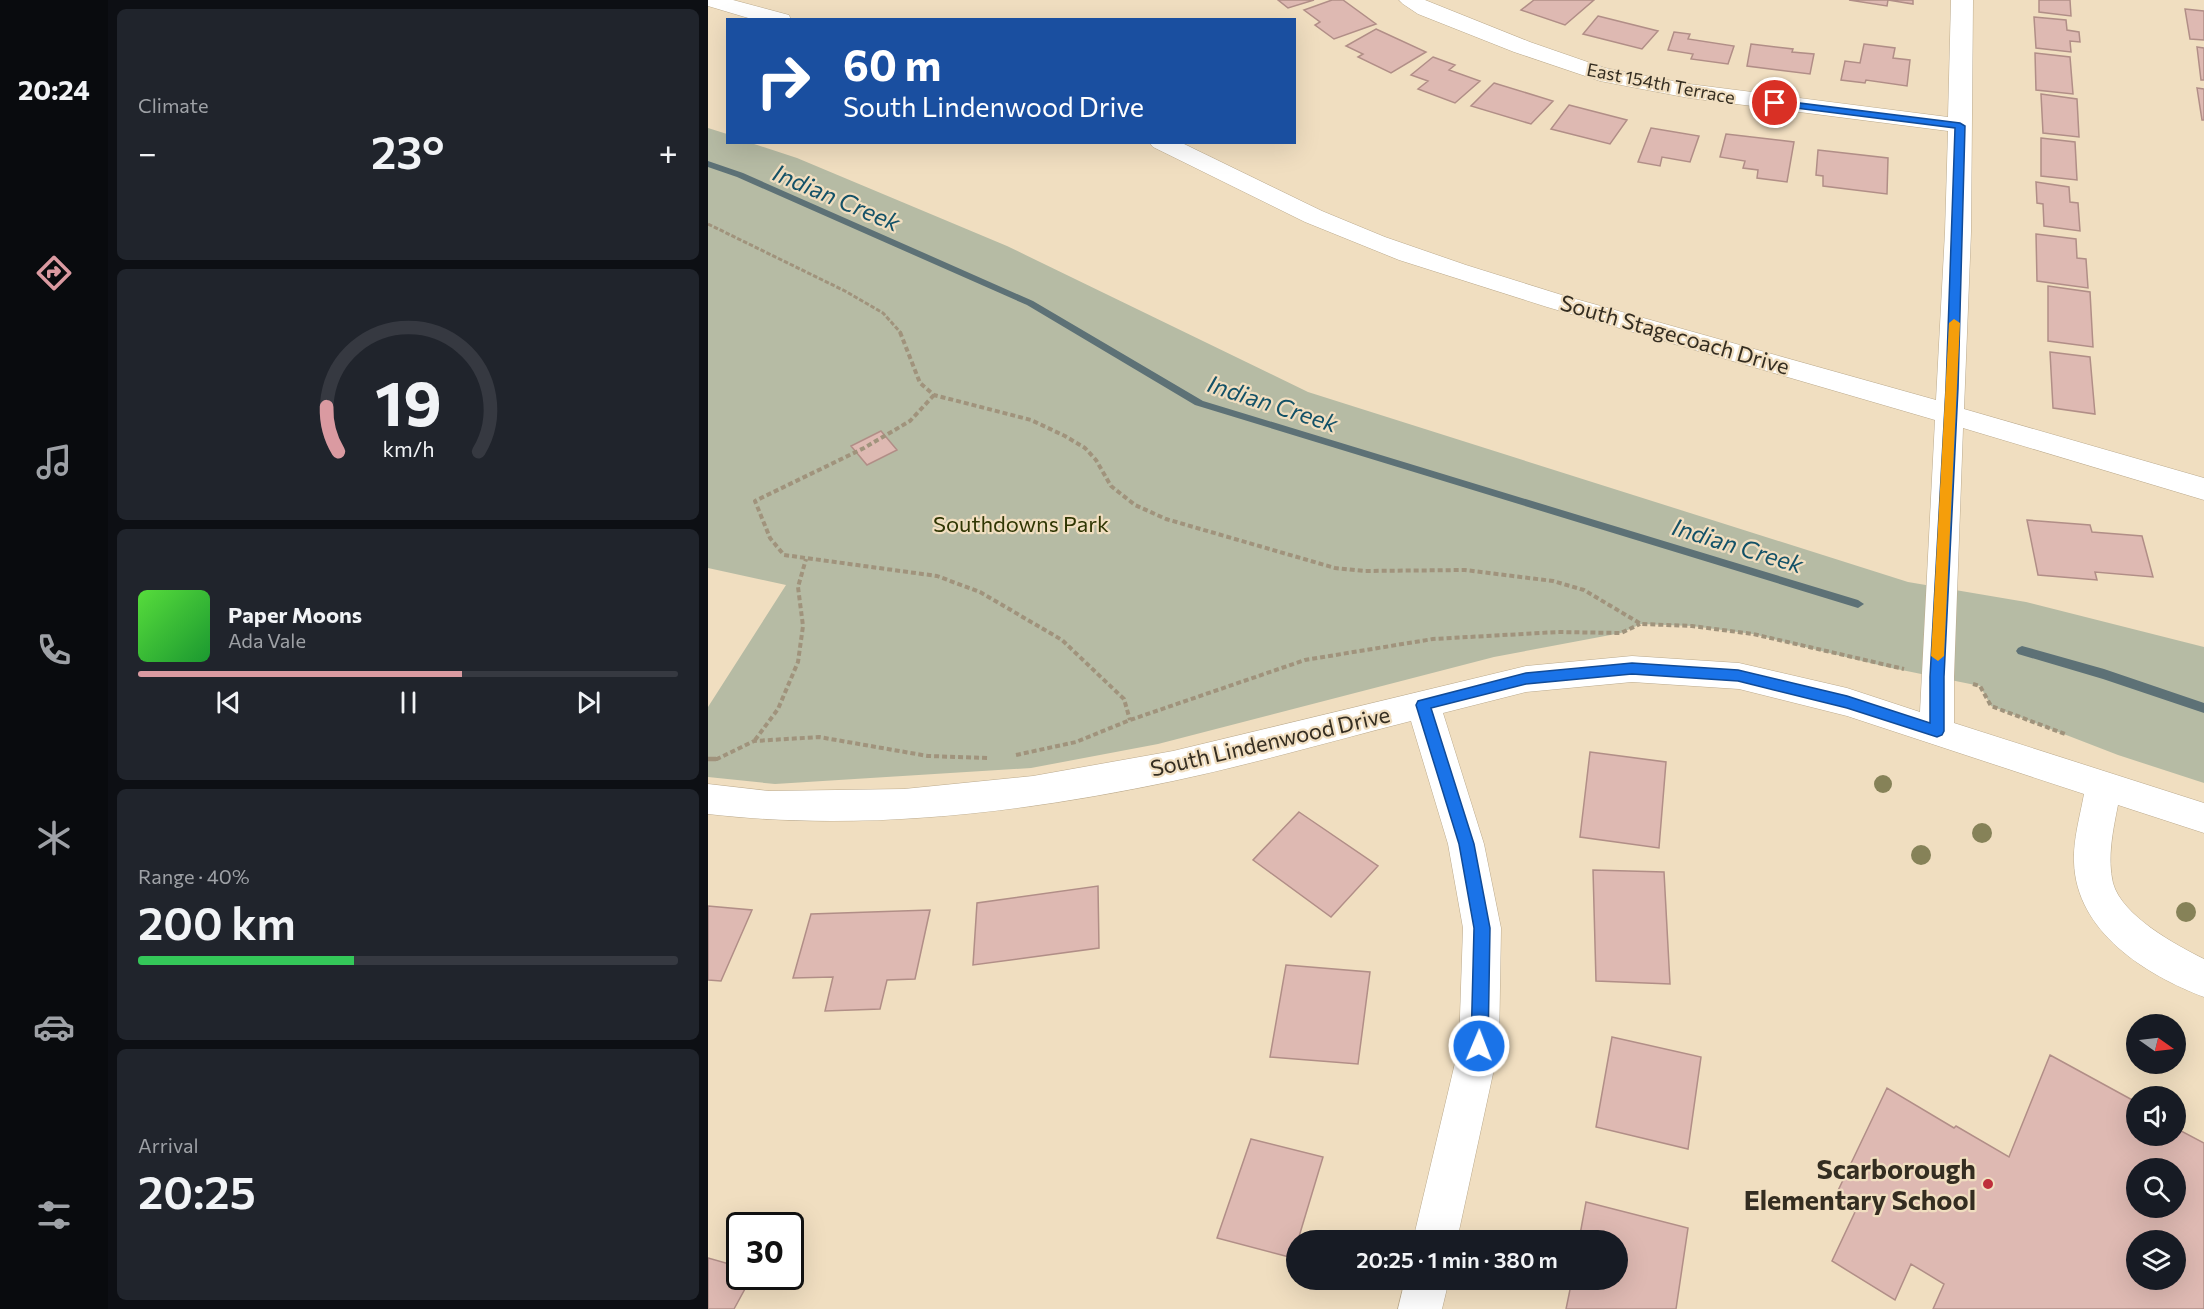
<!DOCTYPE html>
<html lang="en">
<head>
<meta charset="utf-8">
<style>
	body { margin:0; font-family:Commissioner,sans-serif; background:#20242c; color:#f1f3f6; height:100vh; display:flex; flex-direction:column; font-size:22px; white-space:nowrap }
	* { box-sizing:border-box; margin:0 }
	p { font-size:20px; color:#9ea1a6 }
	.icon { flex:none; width:33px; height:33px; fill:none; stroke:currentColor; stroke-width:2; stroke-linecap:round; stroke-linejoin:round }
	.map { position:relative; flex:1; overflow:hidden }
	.details { display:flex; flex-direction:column; gap:9px; padding:9px; background:#0d0f14; width:600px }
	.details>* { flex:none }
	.hud { position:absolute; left:18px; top:18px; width:570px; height:126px; border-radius:0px; box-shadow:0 6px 24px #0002; background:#1a4fa0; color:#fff; overflow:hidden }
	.needle { width:39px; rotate:104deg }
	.buttons { position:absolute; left:1418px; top:1014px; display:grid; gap:12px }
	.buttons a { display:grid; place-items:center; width:60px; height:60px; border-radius:50%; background:#171b24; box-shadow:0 6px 24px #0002; font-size:30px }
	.speed { position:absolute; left:18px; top:1212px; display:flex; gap:12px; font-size:30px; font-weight:700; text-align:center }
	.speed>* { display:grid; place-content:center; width:78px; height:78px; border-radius:50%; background:#171b24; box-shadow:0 6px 24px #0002; line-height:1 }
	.speed .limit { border:3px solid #111; border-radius:9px; background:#fff; color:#111 }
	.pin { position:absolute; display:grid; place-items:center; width:51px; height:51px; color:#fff; margin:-26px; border:3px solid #fff; border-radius:50%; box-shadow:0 2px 6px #0007 }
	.me { position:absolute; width:66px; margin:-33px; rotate:1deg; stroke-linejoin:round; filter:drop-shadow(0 0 4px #0008) }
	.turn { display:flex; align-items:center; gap:21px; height:126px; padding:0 18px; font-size:27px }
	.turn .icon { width:78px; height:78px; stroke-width:2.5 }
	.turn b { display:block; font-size:42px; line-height:51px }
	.big { font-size:45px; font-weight:600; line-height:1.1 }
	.details .tile { flex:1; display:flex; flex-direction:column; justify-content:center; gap:9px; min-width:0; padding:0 21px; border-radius:9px; background:#20242c }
	.details .dial { align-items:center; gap:0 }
	.dial svg { height:156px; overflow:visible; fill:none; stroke:#363941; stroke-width:7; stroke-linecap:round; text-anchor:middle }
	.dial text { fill:#f1f3f6; stroke:none }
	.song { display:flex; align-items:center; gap:18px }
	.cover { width:72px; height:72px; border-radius:9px; background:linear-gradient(135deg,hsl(110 70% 55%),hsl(130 70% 35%)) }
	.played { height:6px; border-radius:3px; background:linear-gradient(90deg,#da9aa1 60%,#363941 60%) }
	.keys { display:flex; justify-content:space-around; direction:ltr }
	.heat { display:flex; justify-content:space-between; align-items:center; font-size:33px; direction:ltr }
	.charge { height:9px; border-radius:4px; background:linear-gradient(90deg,#34c759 40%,#363941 0) }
	.trip { position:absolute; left:578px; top:1230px; width:342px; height:60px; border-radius:30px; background:#171b24; box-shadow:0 6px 24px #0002; font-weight:600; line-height:60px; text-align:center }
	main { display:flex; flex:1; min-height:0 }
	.tab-bar { display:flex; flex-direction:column; width:108px; justify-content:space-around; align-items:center; background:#090b0e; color:#9ea1a6 }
	.tab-bar .icon { width:42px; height:42px }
	.tab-bar .on { color:#da9aa1 }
	.tab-bar b { font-size:27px; color:#f1f3f6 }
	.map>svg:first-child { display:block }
	.green { fill:#b6bba4 }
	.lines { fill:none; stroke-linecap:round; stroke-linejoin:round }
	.stream { fill:#5d7176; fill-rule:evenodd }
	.building { fill:#deb9b2; stroke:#b18e87; stroke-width:1.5; fill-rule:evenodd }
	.minor-casing { stroke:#bbaa8d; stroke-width:1 }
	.path-far2 { stroke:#a0937c; stroke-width:3; stroke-dasharray:4.5 2; stroke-linecap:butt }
	.path-far1 { stroke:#a0937c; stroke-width:4; stroke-dasharray:5 3; stroke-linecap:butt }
	.path { stroke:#a0937c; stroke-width:4.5; stroke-dasharray:8 4; stroke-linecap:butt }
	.minor { fill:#fff; fill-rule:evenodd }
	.tree { fill:#868258 }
	.route { fill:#1a73e8; stroke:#114b97; stroke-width:1.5 }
	.slow { fill:#f59e0b }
	.poi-dot { fill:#be2e3a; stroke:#f0dec0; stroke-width:2 }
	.labels { text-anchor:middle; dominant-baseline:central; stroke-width:4.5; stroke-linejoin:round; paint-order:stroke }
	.far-street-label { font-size:18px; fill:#342d21; stroke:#f0dec0 }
	.street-label { font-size:22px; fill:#342d21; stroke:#f0dec0 }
	.park-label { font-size:22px; fill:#2f3603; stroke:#f0dec0 }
	.water-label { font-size:24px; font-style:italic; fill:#135167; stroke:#f0dec0 }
	.near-poi-label { font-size:27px; font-weight:bold; fill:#342d21; stroke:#f0dec0; text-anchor:end }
</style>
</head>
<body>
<main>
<nav class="tab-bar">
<b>20:24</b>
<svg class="icon on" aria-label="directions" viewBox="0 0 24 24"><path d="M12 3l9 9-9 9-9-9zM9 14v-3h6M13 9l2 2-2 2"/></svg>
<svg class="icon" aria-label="music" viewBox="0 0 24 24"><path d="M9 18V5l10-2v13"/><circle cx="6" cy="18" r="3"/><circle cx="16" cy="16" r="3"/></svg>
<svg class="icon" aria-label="phone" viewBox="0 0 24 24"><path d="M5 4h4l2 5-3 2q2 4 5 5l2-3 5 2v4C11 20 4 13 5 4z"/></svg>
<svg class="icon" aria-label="climate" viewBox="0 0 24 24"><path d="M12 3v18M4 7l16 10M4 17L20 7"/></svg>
<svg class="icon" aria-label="car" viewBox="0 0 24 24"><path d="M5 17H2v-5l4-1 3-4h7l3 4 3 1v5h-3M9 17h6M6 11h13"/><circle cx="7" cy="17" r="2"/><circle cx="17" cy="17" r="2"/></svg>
<svg class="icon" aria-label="filters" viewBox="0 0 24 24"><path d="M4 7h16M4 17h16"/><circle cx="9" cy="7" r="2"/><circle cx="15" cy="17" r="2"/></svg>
</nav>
<section class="details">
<div class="tile"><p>Climate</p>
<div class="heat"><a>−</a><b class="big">23°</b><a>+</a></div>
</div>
<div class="tile dial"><svg viewBox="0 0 100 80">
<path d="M14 69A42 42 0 1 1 86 69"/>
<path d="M14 69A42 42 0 0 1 8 46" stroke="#da9aa1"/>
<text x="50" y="56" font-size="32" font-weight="700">19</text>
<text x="50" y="72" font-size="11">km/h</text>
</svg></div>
<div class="tile">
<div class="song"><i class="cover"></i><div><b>Paper Moons</b><p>Ada Vale</p></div></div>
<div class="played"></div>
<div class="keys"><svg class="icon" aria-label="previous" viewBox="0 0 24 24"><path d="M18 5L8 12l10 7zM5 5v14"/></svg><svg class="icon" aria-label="pause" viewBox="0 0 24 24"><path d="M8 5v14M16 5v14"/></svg><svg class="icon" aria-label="next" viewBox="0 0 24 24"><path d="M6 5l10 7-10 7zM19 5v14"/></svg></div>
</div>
<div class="tile"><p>Range · 40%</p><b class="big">200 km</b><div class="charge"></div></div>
<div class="tile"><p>Arrival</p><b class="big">20:25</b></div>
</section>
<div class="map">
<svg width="1496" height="1309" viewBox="0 0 1496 1309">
	<rect width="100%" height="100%" fill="#f0dec0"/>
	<path class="green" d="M0,128l19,6 1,8 23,1 46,15 210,88 301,146 600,190 118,20 178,45v136l-86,-28 -127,-49 -11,-20 -93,-19 -134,-33 -61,-8 -51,-2 -20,9 -127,24 -336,87 -127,24 -256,16 -67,-7v-70l78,-122 -78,-17z"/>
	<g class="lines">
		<path class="stream" d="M0,161l35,12 290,128 170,100 655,199 6,4 -6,4 -663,-203 -168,-100 -290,-128 -29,-10z
			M1314,646l82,23 100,34v10l-101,-34 -85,-25 -2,-3 2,-3z"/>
	</g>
	<path class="building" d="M570,0h36l-26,8z
		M624,0h11l33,24 -42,15 -19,-14 5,-3 -16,-12z
		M826,0h60l-29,25 -44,-15z
		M1141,0h64v4l-25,-4 -1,6z
		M1331,0h31l1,16 -32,-4z
		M1477,9l19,2v29l-14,-1z
		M890,16l60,15 -16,18 -59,-15z
		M1326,17l32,3 1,10 12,2 1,10 -10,-1 1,11 -35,-4z
		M668,29l50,23 -35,21 -33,-16 5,-3 -17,-8z
		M966,32l16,2 -2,5 46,7 -6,18 -37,-5 2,-5 -25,-4z
		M1043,44l42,5 -1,3 22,2 -4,20 -63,-8z
		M1156,44l31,4 -2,10 17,2 -3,26 -41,-6 -1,3 -24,-3 4,-19 15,2z
		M1489,47l7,1v32h-3z
		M1327,53l35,4 3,37 -37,-4z
		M725,57l22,8 -6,5 31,11 -25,22 -37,-14 10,-8 -17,-6z
		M786,83l59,18 -22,23 -60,-18z
		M1489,88l7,1v31h-2z
		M1333,94l36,5 2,38 -36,-4z
		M861,105l58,15 -17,24 -59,-15z
		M943,128l48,8 -9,26 -28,-5 -2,9 -22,-4z
		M1018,134l68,8 -7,40 -30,-4 1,-8 -15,-2 2,-7 -25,-4z
		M1333,138l34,4 2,38 -36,-4z
		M1110,150l70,8 -1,36 -64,-8v-10l-7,-1z
		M1328,182l33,5 1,15 8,1 2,28 -36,-5 -1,-22 -6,-1z
		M1328,234l40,5 1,19 9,1 2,29 -51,-7z
		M1340,286l42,6 3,55 -45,-6z
		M1342,352l40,5 5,57 -42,-6z
		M173,431l16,19 -30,15 -16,-19z
		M1319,520l63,5 2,7 50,4 11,41 -58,-5 2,8 -59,-5z
		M882,752l76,10 -7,86 -79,-11z
		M591,812l79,54 -47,51 -78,-57z
		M885,870l71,2 6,112 -74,-3z
		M390,886l1,62 -126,17 4,-62z
		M0,906l44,4 -31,71 -13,-1z
		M222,910l-15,69 -28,1 -7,29 -55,2 8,-34 -40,1 18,-64z
		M578,965l84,7 -12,92 -88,-7z
		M904,1037l89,20 -13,92 -92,-22z
		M1342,1055l86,47v34h39v-13l8,4 -2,4 23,12v166h-271l11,-25 -33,-20 -16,36 -63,-39 23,-49 -21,-13 53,-111 67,40 2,-2 53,31zM1428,1168h39v40h-39zM1428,1240h39v40h-39z
		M543,1139l72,18 -25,83h-2l-3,18 -76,-20z
		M878,1202l102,26 -12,81h-110l6,-29h45v-40h-38z
		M0,1258l32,9v9h12l-18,33h-26z"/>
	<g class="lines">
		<defs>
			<path id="minor" d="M0,0h25l56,15 2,5h-36l-47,-14z
				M691,0h26l105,42 75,26 84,16 259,33 3,-117h22l-2,232 -7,177 240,69v22l-241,-72 -9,249v46l250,80v30l-86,-28c-5,25 -11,53 -5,78 9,33 63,62 91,76v38c-58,-22 -128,-65 -130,-135 -1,-22 6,-46 10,-68l-237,-78 -108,-27 -107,-7 -106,10 -83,21 41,131 17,84 -2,118 -42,194h-44l46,-194 4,-118 -15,-84 -37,-123c-79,20 -158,43 -238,60 -152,32 -311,51 -465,33v-30l61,7 135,-2 129,-13 140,-25 353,-85 106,-10 107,7 108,25 73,24 15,-292 -388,-113 -148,-47 -94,-38 -152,-75 -4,-5h31l142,69 63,26 81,28 99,31 371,104 9,-168 3,-101 -259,-33 -89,-17 -86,-29 -96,-38 -15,-10z
				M697,1280h44l-7,29h-44z"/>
		</defs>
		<use href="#minor" class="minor-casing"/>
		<path class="path-far2" d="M0,224l137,67 38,22 18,20"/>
		<path class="path-far1" d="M192,332l20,51 14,12 97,25 34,16 20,12 11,12 15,26 24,19 31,14 169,49 29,3 101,-1 88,11 31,9 57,34 51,2 61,8 151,35
			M226,395l-24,26 -46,27 -109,53 15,37 14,17 153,21 43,16 82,48 62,59 6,21
			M1265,684l7,2 11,20 74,28
			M47,740l23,-31 20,-47 5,-36 -5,-39 8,-28
			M308,755l60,-13 54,-22 175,-60 128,-21 125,-7 63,1 19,-9
			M0,759h9l37,-18 65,-4 109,19 60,2"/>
		<path class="path" d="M0,759h9"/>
		<use href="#minor" class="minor"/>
	</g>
	<g class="tree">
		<circle cx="1175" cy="784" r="9"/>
		<circle cx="1274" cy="833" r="10"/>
		<circle cx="1213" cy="855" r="10"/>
		<circle cx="1478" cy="912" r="10"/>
	</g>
	<path class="route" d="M1067,100l185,23 5,3 -7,262 -14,289v54l-2,4 -5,2 -90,-29 -109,-27 -106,-7 -106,10 -95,24 43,136 16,84 -2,118 -3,5 -6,3 -5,-3 -3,-5 3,-118 -15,-84 -43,-139 2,-4 108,-28 106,-10 106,7 109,26 83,27v-46l16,-289 9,-260 -183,-23 -2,-2z"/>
	<path class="slow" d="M1246,319l6,4 -16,333 -6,5 -7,-5 18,-333z"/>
	<circle class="poi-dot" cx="1280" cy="1184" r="6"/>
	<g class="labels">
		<g class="far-street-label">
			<text transform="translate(953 83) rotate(11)">East 154th Terrace</text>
		</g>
		<g class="street-label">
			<text transform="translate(967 334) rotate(16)">South Stagecoach Drive</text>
			<text transform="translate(562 741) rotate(-13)">South Lindenwood Drive</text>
		</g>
		<g class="park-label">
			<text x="313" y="523">Southdowns Park</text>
		</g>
		<g class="water-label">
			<text transform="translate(129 197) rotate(23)">Indian Creek</text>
			<text transform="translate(565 403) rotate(18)">Indian Creek</text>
			<text transform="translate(1030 545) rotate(17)">Indian Creek</text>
		</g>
		<g class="near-poi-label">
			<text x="1268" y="1168">Scarborough<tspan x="1268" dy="31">Elementary School</tspan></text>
		</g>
	</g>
</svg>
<div class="buttons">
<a><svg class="needle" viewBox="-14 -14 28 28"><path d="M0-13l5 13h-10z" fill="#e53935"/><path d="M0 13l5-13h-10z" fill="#9ea1a6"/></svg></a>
<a><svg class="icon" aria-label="sound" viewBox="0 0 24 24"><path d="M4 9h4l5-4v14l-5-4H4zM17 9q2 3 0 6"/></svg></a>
<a><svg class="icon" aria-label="search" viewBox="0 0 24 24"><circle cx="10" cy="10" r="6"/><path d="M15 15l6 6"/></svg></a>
<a><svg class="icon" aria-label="layers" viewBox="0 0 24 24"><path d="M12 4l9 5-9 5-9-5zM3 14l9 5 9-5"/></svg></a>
</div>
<div class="speed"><div class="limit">30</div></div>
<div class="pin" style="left:1067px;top:103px;background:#d93025"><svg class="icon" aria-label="arrive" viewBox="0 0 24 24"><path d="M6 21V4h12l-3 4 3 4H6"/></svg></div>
<svg class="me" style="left:771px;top:1046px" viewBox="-20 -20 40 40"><circle r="17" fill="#1a73e8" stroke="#fff" stroke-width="3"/><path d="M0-11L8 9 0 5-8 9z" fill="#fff"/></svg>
<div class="trip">20:25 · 1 min · 380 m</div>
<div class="hud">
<div class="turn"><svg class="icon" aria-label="right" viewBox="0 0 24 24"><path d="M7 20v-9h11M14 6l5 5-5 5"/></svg><div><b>60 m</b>South Lindenwood Drive</div></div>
</div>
</div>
</main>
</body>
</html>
